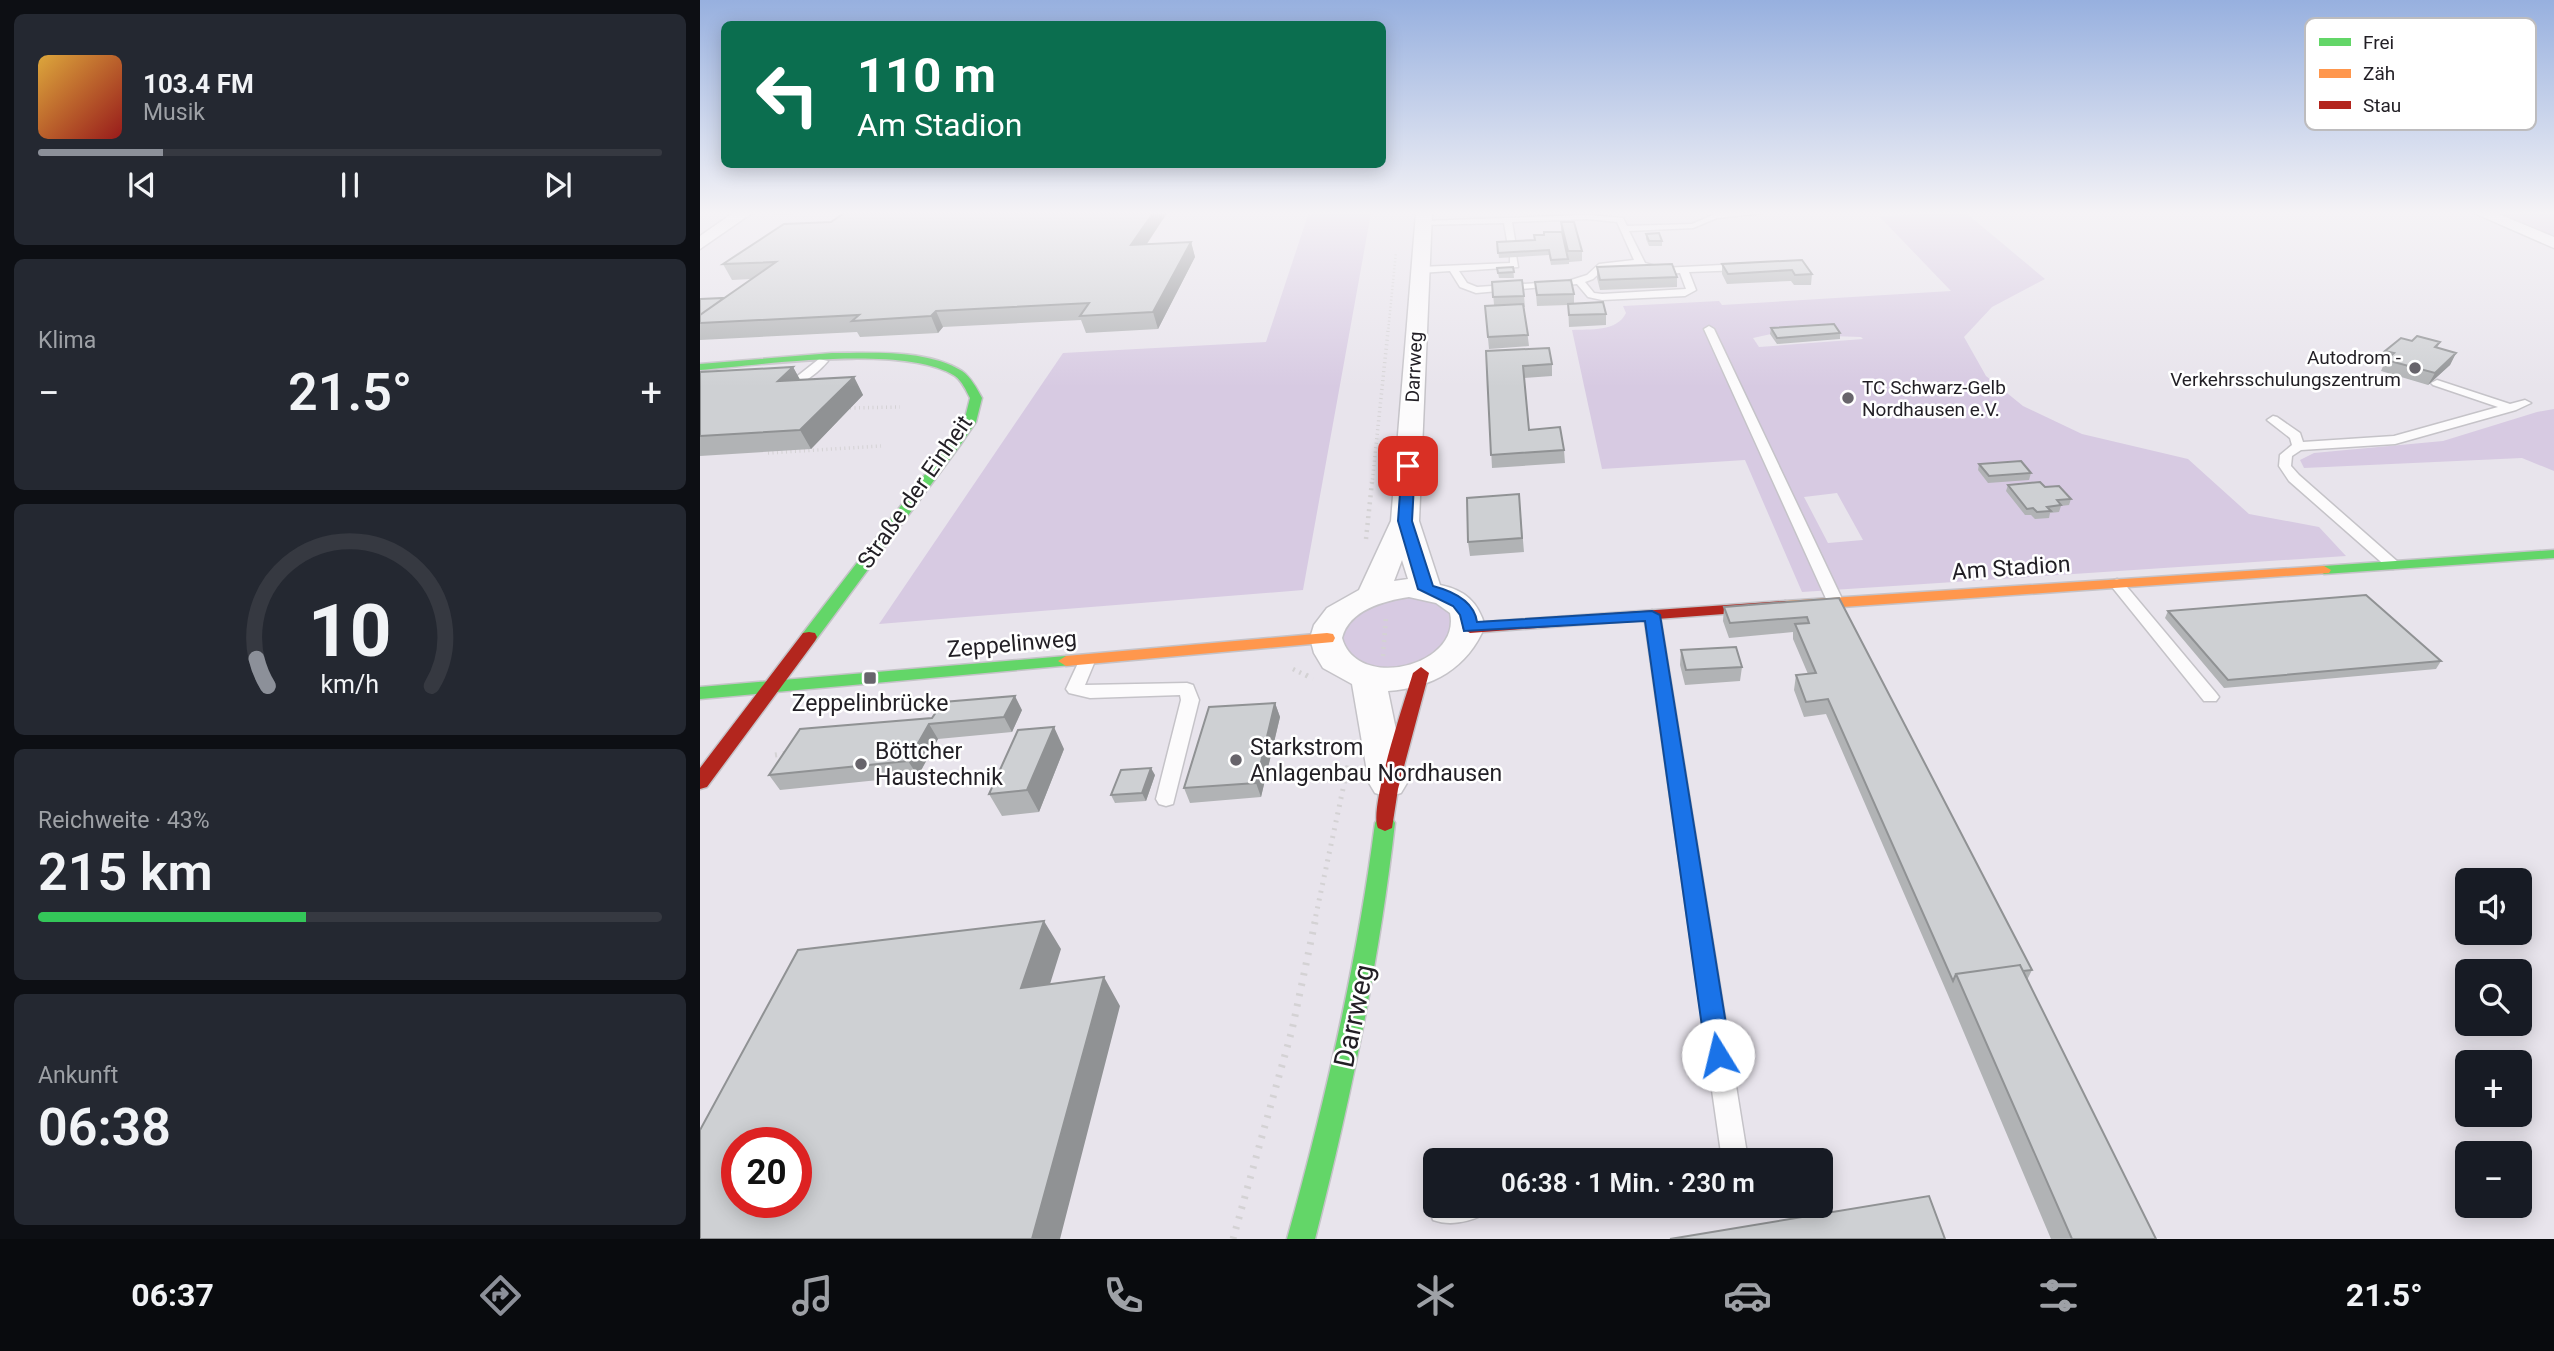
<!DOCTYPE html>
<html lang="de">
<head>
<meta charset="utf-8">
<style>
	body { margin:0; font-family:Roboto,sans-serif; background:#242831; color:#f1f3f6; height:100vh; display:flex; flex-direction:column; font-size:26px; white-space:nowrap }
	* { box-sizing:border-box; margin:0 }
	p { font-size:23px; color:#9ea1a6 }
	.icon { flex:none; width:38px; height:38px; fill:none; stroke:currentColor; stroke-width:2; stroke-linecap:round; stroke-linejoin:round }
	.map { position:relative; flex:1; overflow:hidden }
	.side { display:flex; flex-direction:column; gap:14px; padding:14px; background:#0d0f14; width:700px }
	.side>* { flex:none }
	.banner { position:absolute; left:21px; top:21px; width:665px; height:147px; border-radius:10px; box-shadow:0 4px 18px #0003; background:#0b6e4f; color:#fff; overflow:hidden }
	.buttons { position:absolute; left:1755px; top:868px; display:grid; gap:14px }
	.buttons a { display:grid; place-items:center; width:77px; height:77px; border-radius:10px; background:#171b24; box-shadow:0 4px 18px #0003; font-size:35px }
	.speed { position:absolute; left:21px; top:1127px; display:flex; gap:14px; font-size:35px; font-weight:700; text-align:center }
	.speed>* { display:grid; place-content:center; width:91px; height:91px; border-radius:50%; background:#171b24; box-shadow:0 4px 18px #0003; line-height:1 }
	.speed .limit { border:10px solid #d22; background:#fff; color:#111 }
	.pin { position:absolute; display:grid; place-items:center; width:60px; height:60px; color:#fff; margin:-30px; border-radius:14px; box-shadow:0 4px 10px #0006 }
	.me { position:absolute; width:77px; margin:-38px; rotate:351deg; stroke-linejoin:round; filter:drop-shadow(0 0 5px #0008) }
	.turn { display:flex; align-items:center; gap:24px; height:147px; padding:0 21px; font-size:32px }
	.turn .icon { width:91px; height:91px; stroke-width:2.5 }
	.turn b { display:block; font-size:49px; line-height:60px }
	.big { font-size:52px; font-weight:600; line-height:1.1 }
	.side .card { flex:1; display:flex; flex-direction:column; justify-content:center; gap:10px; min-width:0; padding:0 24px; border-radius:10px; background:#242831 }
	.side .dial { align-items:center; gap:0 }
	.dial svg { height:182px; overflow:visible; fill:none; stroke:#363941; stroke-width:7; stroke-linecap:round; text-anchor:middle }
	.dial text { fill:#f1f3f6; stroke:none }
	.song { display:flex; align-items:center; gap:21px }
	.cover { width:84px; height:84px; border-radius:10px; background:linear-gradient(135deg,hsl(40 70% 55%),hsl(0 70% 35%)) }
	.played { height:7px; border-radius:4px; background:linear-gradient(90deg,#8c9099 20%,#363941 20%) }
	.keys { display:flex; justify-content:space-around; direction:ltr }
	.heat { display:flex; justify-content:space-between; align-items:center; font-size:38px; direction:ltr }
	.charge { height:10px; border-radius:5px; background:linear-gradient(90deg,#34c759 43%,#363941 0) }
	.trip { position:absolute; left:723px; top:1148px; width:410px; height:70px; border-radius:10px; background:#171b24; box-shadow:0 4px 18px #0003; font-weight:600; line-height:70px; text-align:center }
	.dock { display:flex; height:112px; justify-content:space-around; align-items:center; background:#090b0e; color:#9ea1a6 }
	.dock .icon { width:49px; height:49px }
	.dock .current { color:#8c9099 }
	.dock b { font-size:32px; color:#f1f3f6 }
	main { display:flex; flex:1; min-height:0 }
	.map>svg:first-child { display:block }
	.green { fill:#d7cae2; fill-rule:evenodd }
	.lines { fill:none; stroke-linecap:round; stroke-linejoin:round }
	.lane-casing { stroke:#c5c3c8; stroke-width:3 }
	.street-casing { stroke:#c5c3c8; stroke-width:3 }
	.fast-casing { stroke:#c5c3c8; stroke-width:3 }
	.slow-casing { stroke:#c5c3c8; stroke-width:3 }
	.jam-casing { stroke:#c5c3c8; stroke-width:3 }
	.path-far4 { stroke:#d4d2d4; stroke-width:2.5; stroke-dasharray:1 2.5; stroke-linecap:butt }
	.path-far3 { stroke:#d4d2d4; stroke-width:3.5; stroke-dasharray:1 3.5; stroke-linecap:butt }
	.path-far2 { stroke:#d4d2d4; stroke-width:4.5; stroke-dasharray:2 5; stroke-linecap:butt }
	.path-far1 { stroke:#d4d2d4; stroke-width:5; stroke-dasharray:2 6; stroke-linecap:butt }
	.path { stroke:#d4d2d4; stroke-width:7; stroke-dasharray:2.5 8; stroke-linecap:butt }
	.lane { fill:#fcfbfc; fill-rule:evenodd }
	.street { fill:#fcfbfc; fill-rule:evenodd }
	.fast { fill:#63d668; fill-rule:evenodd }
	.slow { fill:#ff974d; fill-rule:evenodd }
	.jam { fill:#b3261e; fill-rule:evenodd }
	.wall { fill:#b1b3b5 }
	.shaded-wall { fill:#909294 }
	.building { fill:#ced0d3; stroke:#909294; stroke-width:2; fill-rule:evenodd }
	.route { fill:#1a73e8; stroke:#114b97; stroke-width:2 }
	.poi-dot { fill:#67646b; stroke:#fff; stroke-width:2.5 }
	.labels { text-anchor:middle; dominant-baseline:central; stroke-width:5; stroke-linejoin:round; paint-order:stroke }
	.far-poi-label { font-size:19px; fill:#221f25; stroke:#fff; text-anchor:end }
	.far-street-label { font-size:19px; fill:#221f25; stroke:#fff }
	.street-label { font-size:23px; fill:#221f25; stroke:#fff }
	.poi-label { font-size:23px; fill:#221f25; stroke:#fff; text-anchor:start }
	.near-street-label { font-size:28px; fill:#221f25; stroke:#fff }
	.key { fill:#fff; stroke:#bdbcbe; stroke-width:2 }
	.key-label { font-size:19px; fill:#221f25 }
</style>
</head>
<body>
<main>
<section class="side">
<div class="card">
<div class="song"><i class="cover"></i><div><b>103.4 FM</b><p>Musik</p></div></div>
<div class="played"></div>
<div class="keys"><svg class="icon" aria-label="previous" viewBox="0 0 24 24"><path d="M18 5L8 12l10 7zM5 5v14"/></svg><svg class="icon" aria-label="pause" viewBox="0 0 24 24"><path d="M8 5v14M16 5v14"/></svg><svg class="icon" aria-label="next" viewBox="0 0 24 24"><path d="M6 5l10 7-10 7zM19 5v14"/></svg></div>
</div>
<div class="card"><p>Klima</p>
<div class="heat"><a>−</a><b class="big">21.5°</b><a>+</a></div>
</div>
<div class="card dial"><svg viewBox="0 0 100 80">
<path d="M14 69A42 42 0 1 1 86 69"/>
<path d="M14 69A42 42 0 0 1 9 57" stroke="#8c9099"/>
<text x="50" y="56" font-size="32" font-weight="700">10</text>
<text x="50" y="72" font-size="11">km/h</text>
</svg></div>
<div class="card"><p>Reichweite · 43%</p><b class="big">215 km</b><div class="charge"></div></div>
<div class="card"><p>Ankunft</p><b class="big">06:38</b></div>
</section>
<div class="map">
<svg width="1854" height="1239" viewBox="0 0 1854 1239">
	<rect width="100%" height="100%" fill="#e8e4ec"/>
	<path class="green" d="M671,213l-68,377 -424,34 184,-271 203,-11 42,-127z
		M1266,213l79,66 -53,28 -28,30 22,39 37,30 59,28 106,25 61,55 70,13 27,29 -544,36 -57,-132 -143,9 -30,-139c18,-1 45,2 54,-17l-3,-7 96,-5 3,4 229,-14 -72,-75zM1071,334l90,3 2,2 -104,8 -6,-9zM1137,493l26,47 -35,3 -24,-46z
		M1790,213h64v26z
		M1854,409v62l-32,-13 -218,10 -4,-8 14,-7 129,-12 94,-29z
		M705,594l47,13 7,23c-10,10 -24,29 -36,34 -34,13 -56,5 -82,-16l2,-25 10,-11z"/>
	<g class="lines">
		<defs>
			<path id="lane" d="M1063,213l-46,5 -24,10 -64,3 16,32 17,5 80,-4 5,3 -5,3 -53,2 7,18 -11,6 -83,4 -14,-3 -11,-13 -101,9 -16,-6 -10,-16 -30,2 -5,-3 5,-3 90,-4v-8h6l2,12 -59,4 8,12 10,4 91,-6 19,-6 12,-11 35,-4 -17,-38 -30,-3 -75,3 4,24 -4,3 -4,-3 -4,-23 -83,2v-4h3l163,-6 36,3 4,8 65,-2 23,-10zM937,265l25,9 18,-1 6,16 -84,5 -8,-1 -9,-11 8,-3 12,-11z
				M1009,326l5,3 130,274 -3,3 -5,2 -8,-5 -124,-274z
				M119,359l9,2c-12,14 -36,34 -55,21l6,-3 16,-1z
				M1737,380l73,24 15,-4 6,3 -15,7 -121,34 -94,6 -9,6 -1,10 8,9 99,87 2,3 -7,4 -5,-1 -99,-87 -10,-15 1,-11 12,-10 -2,-7 -23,-18 6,-4 4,1 23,16 3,9 91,-6 104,-29 -65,-22 -2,-2z
				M1417,579l5,2 94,112 3,4 -3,4h-12l-92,-114 -3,-3 3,-3z
				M952,610l8,5 88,545h-26l-78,-545z
				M387,656l8,5 -10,24 102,-2 6,2 6,15 -26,104 -7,2 -7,-2 -3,-5 25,-99 -1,-5 -90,3 -21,-5 -3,-4 13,-28z
				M733,1200l2,6h52l-4,9c-15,7 -34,11 -50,5l-3,-10z"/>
			<path id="street" d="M33,213h19l-52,36v-13z
				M716,213h16l-13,308 21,64c25,5 38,17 45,41 -17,42 -53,62 -97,65l19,92 -6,10 -13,4 -13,-4 -6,-10 -17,-99 -29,-16 -9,-15 -4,-15 4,-13 13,-17 32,-18 32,-69zM702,560l6,19 -14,2zM709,597l27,6 14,10c12,53 -93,79 -108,25 7,-28 41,-37 67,-41z
				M1774,213h22l58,24v11z"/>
			<path id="fast" d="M132,353c40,0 94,-4 130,18 9,6 15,18 20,27l-6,24 -15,22 -146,197 -6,1 -8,-5 2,-4 150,-195 11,-16 6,-24c-4,-8 -8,-17 -15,-22 -51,-32 -195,-11 -255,-6v-6z
				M1854,550v8l-230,16 -7,-4 7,-4z
				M366,656l6,1 2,4 -2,4 -372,34v-12z
				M685,815l7,3 3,5c-16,141 -45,279 -80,416h-28c38,-137 70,-275 88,-416l3,-5z"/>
			<path id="slow" d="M1624,566l7,4 -2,3 -544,38 -8,-5 8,-5z
				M627,633l6,1 2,4 -2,4 -267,24 -8,-5 8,-5z"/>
			<path id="jam" d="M1085,601l5,2 3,3 -3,3 -320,24 -8,-5 8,-5z
				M109,632l6,1 2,4 -2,4 -108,146 -7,2v-21l103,-135z
				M721,667l8,6 -31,116 -6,39 -7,3 -7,-3c-10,-19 27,-128 35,-155z"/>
		</defs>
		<use href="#lane" class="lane-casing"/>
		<use href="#street" class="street-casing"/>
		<use href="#fast" class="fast-casing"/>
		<use href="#slow" class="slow-casing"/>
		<use href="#jam" class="jam-casing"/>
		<path class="path-far4" d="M688,332l8,-80"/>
		<path class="path-far3" d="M150,408l50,-1
			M68,453l113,-7
			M672,484l16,-153"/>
		<path class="path-far2" d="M666,539l6,-57
			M683,656l3,-40
			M593,669l16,8"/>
		<path class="path-far1" d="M606,675l7,4
			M75,755l13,-2
			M614,924l35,-163"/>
		<path class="path" d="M533,1239l59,-209 23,-108"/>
		<use href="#lane" class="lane"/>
		<use href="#street" class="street"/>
		<use href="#fast" class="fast"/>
		<use href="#slow" class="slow"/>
		<use href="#jam" class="jam"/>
	</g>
	<path class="wall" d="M73,213h44l-44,2z
		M144,213h323l-20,31 44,-2 4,15 -37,72 -72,4 -5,-13 -138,7 -5,6 -78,4 -3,-5 -157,8v-41l24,-1 27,-19 -19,1 -9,-16 108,-42z
		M861,222l21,29v10l-13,1v2l-18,1 -2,-10 -50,3 -2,-16 38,-2 9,-5 17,-3z
		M946,234l16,7v5h-13l-3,-7z
		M1102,260l10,14 -1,11h-17l-3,-4 -64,3 -5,-10v-10z
		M813,267l1,11h-15l-2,-10z
		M897,267l80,10v10l-77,3 -3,-12z
		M792,282l32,14 1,11h-1l5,39 -40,3 -4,-43 9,-1z
		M835,282l39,12v9l32,11v11l-37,2 -1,-22 -31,1z
		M1071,328l69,5v6l-63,5 -7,-10z
		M1712,341l28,1 -3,6 19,5 -6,12 -22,20 -47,-14 3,-7 -4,-1 5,-12z
		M786,351l66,13v12l-28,2 5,52 35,20 1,13 -73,5z
		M93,367l7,13 54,-3 9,18 -52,54 -111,7v-84z
		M1279,464l52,9 -2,7 -41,3 -10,-13z
		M1308,485l37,2 26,12 -2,6 -8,1 -2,6 -9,1 -1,5 -14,1 -4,-4h-6l-19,-24z
		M819,494l5,58 -54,4 -2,-14z
		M1139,598l193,372 -5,10 129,259h-105l-103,-244 -122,-281 -22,3 -10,-27 2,-15 12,-1 -15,-35v-7l-64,6 -6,-17 1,-14z
		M1468,611l273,50 -5,8 -212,19 -59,-70z
		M981,650l61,17 -2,14 -55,4 -5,-20z
		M575,703l5,14 -19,80 -71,6 -6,-15z
		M322,710l-10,22 -74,7 -20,37 -138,14 -11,-15 163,-57z
		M364,749l-25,63 -37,4 -13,-22z
		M455,775l-9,26 -31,2 -4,-8z"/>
	<path class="shaded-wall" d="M453,213h14l-31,47 -5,-15z
		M491,242l4,15 -37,72 -5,-17z
		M236,311l7,16 -5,6 -7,-17z
		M1756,353l-6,12 -22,20 7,-12z
		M93,367l10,18 -25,-4z
		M154,377l9,18 -52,54 -11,-19z
		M315,696l7,14 -10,22 -8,-15z
		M575,703l5,14 -19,80 -5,-14z
		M229,724l9,15 -20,37 -10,-15z
		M354,727l10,22 -25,63 -12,-22z
		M451,768l4,7 -9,26 -4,-8z
		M344,921l17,28 -21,67 -19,-28z
		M404,977l16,29 -60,233h-28z"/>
	<path class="building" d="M144,213h309l-22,32 60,-3 -38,70 -73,4 9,-13 -153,8 -5,5 -79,5 7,-6 -159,8v-8l76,-53 -53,2 61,-40 47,-2z
		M861,222h13l8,29h-14z
		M844,232h18l6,27 -17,1 -2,-10 -51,3 -1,-11 38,-2 -1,-5h10z
		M959,233l3,8h-13l-3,-7z
		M1102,260l10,14 -17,1 -3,-5 -64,4 -6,-10z
		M972,264l5,13 -77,3 -3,-13z
		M813,267l1,5 -16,1 -1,-5z
		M822,280l2,16 -31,1 -1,-15z
		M871,280l3,14 -37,1 -2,-13z
		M24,298l-24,17v-16z
		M903,302l3,12 -37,1 -1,-11z
		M823,304l5,31 -40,2 -3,-31z
		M1134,324l6,9 -63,5 -6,-10z
		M1717,336l23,6 -5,5 21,6 -21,20 -49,-13 8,-7 -9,-2 16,-13 11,3z
		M849,348l3,16 -29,2 6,64 31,-3 4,23 -73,5 -5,-104z
		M93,367l-15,14 76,-4 -54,53 -100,6v-64z
		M1321,461l10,12 -42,3 -10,-12z
		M1340,482l5,5 14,-1 12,13 -14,1 4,5 -14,2 4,4 -14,1 -4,-4 -6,1 -19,-24z
		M819,494l3,44 -54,4 -1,-44z
		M1666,595l75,66 -213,19 -60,-69z
		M1139,598l193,372 -9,1 -3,-6 -64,9 -3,7 -125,-282 -22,3 -10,-27 20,-2 -21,-49 14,-1 -2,-6 -77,6 -6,-16z
		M1036,647l6,20 -56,3 -5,-20z
		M315,696l-11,21 -75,7 -21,37 -139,14 31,-46 132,-11 11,-16z
		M575,703l-19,80 -72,5 25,-81z
		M354,727l-27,63 -38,4 29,-64z
		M451,768l-9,25 -31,2 10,-25z
		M344,921l-23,67 83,-11 -72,262h-332v-109l98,-180zM37,1143h59v59h-59z
		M1320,965l136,274h-84l-116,-265z
		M1229,1196l16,43h-275z"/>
	<linearGradient id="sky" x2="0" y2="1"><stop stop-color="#97b0df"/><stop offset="0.55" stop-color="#f5f3f6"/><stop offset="1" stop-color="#f5f3f6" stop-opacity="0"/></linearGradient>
	<rect width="1854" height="387" fill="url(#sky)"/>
	<path class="route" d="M708,462l7,4 -3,55 21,65c19,5 41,14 44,36l175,-11 8,4 71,440 -4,8 -9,3 -8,-3 -4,-8 -61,-434 -181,10 -4,-16 -7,-9 -35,-17 -20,-68 4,-55z"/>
	<g class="poi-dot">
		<circle cx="1715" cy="368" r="7"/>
		<circle cx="1148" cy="398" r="7"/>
		<rect x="163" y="671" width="14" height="14" rx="3.5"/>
		<circle cx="536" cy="760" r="7"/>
		<circle cx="161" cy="764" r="7"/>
	</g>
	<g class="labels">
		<g class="far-poi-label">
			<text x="1701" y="357">Autodrom -<tspan x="1701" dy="22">Verkehrsschulungszentrum</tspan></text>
			<text x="1162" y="387" text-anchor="start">TC Schwarz-Gelb<tspan x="1162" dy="22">Nordhausen e.V.</tspan></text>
		</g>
		<g class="far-street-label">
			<text transform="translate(714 367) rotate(-87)">Darrweg</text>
		</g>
		<g class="street-label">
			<text transform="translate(215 492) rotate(-55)">Straße der Einheit</text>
			<text transform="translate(1311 568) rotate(-4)">Am Stadion</text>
			<text transform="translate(312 644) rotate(-5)">Zeppelinweg</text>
		</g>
		<g class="poi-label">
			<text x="170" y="703" text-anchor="middle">Zeppelinbrücke</text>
			<text x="550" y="747">Starkstrom<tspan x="550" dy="26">Anlagenbau Nordhausen</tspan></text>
			<text x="175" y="751">Böttcher<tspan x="175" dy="26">Haustechnik</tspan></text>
		</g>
		<g class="near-street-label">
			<text transform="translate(654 1016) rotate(-78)">Darrweg</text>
		</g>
	</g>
	<rect x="1605" y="18" width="231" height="112" rx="10" class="key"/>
	<rect x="1619" y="38" width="32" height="8" fill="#63d668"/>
	<rect x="1619" y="69" width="32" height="9" fill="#ff974d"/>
	<rect x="1619" y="101" width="32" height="8" fill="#b3261e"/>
	<g class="key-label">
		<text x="1663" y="49">Frei</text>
		<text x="1663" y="80">Zäh</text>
		<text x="1663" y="112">Stau</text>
	</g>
</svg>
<div class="buttons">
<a><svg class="icon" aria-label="sound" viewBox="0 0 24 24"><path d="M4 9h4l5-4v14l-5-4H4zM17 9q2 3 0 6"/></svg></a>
<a><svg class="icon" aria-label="search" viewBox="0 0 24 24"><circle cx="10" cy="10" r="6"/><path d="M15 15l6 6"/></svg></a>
<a>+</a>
<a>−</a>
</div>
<div class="speed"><div class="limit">20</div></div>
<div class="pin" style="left:708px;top:466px;background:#d93025"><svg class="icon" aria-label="arrive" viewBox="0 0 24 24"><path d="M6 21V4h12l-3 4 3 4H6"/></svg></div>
<svg class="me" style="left:1018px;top:1055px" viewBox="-20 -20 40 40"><circle r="19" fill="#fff"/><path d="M0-13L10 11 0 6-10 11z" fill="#1a73e8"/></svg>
<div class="trip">06:38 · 1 Min. · 230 m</div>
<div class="banner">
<div class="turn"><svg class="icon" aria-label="left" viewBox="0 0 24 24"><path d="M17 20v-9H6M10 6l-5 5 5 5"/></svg><div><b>110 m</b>Am Stadion</div></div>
</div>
</div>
</main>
<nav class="dock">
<b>06:37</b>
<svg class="icon current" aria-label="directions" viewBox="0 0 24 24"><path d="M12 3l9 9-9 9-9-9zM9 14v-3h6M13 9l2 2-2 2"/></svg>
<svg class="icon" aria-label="music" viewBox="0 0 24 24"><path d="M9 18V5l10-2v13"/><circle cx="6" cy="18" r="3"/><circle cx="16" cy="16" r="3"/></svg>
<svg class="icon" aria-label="phone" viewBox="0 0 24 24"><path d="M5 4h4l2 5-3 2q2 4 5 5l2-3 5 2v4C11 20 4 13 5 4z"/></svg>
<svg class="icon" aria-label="climate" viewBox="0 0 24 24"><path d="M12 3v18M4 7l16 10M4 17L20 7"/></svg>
<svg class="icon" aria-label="car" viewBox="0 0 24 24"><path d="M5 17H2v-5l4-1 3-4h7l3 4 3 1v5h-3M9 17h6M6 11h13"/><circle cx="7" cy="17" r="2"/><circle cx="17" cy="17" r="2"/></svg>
<svg class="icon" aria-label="filters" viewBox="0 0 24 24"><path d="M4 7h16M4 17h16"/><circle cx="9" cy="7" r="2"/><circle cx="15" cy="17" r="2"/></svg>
<b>21.5°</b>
</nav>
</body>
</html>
